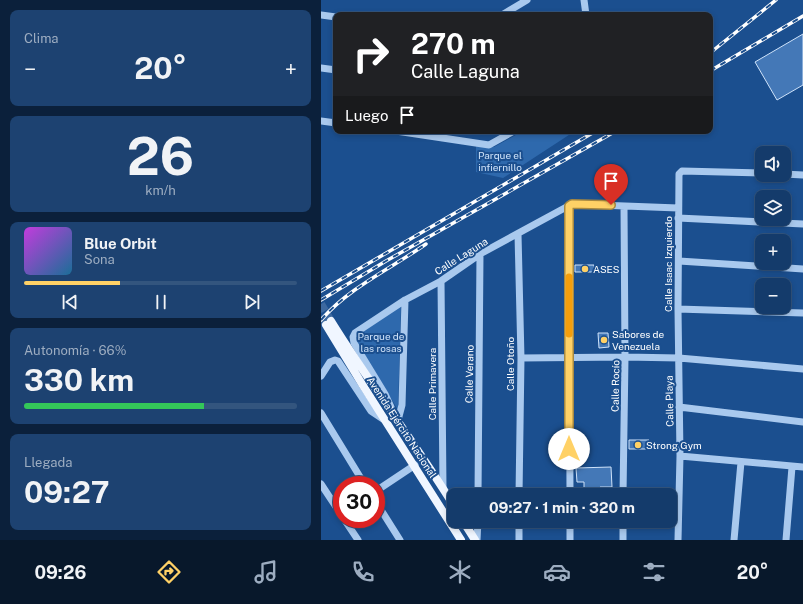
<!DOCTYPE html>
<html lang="es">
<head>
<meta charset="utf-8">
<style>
	body { margin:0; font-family:"Public Sans",sans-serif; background:#1d4271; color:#f1f3f6; height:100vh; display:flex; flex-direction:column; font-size:15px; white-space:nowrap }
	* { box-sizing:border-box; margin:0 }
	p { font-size:13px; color:#9dadc1 }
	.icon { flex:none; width:22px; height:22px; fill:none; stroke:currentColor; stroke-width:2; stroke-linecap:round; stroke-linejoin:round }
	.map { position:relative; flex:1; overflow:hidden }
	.side { display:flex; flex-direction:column; gap:10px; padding:10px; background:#0b203b; width:321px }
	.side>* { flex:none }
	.guide { position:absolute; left:12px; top:12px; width:380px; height:122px; border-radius:8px; box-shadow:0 2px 6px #0003,0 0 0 1px #33557e; background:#202124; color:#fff; overflow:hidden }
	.controls { position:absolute; left:434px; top:146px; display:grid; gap:8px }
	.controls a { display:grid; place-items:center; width:36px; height:36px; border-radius:8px; background:#143b6b; box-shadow:0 2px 6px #0003,0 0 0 1px #33557e; font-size:20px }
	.speed { position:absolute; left:12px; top:476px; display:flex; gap:8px; font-size:20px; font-weight:700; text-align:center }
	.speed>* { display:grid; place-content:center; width:52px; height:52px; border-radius:50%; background:#143b6b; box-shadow:0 2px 6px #0003,0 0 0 1px #33557e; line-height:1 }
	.speed .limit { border:6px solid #d22; background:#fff; color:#111 }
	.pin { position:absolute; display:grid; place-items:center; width:34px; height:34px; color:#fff; margin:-41px -17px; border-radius:50% 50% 50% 0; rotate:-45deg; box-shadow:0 0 4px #0007 }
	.pin .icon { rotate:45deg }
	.me { position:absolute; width:44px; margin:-22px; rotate:0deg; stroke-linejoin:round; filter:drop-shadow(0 0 3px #0008) }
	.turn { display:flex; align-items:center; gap:14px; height:84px; padding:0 12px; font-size:18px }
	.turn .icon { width:52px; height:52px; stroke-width:2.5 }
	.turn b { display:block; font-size:28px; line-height:34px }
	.then { display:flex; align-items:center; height:38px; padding:0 12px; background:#0003; gap:8px; font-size:15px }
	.big { font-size:30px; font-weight:700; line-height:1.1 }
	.side .tile { flex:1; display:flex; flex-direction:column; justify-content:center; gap:6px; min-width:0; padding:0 14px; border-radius:8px; background:#1d4271 }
	.side .dial { align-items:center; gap:0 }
	.dial b { font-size:52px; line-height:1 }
	.song { display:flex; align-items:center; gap:12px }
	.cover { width:48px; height:48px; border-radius:6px; background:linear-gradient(135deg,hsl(290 70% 55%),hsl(200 70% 35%)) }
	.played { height:4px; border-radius:2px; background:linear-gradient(90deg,#ffd166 35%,#33557e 35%) }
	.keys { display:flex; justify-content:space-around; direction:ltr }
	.heat { display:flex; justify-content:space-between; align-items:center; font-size:22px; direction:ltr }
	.charge { height:6px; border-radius:3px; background:linear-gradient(90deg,#34c759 66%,#33557e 0) }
	.trip { position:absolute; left:126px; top:488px; width:230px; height:40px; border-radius:8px; background:#143b6b; box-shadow:0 2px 6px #0003,0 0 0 1px #33557e; font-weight:700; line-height:40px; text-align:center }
	.dock { display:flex; height:64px; justify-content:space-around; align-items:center; background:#08182b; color:#9dadc1 }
	.dock .icon { width:28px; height:28px }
	.dock .current { color:#ffd166 }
	.dock b { font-size:18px; color:#f1f3f6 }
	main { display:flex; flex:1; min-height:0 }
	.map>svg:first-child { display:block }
	.green { fill:#2e69ad }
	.building { fill:#4478b7; stroke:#cfe3fa }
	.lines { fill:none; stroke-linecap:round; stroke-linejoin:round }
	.major-tunnel { stroke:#3d69a0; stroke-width:8; stroke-dasharray:8 4; stroke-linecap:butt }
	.minor { stroke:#a9c9ee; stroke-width:7 }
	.major { stroke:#f0f6ff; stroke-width:8 }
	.rail-casing { stroke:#fff; stroke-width:3.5 }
	.rail { stroke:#1b4f8f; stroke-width:2; stroke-dasharray:6; stroke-linecap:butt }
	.route-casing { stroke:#a68842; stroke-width:10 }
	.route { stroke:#ffd166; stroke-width:7 }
	.slow { stroke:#f59e0b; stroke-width:7 }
	.poi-dot { fill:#ffd166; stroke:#1b4f8f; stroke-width:1.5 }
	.labels { text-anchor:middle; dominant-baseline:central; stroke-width:4; stroke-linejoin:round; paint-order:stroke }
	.park-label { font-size:10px; fill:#cfe3fa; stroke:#1b4f8f }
	.street-label { font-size:10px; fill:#fff; stroke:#1b4f8f }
	.poi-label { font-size:10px; fill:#fff; stroke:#1b4f8f; text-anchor:start }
</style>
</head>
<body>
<main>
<section class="side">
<div class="tile"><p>Clima</p>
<div class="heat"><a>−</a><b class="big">20°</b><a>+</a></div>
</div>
<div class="tile dial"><b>26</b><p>km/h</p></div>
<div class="tile">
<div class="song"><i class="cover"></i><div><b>Blue Orbit</b><p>Sona</p></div></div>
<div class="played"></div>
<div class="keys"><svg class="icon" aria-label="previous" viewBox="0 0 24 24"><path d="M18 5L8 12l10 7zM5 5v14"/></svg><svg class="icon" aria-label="pause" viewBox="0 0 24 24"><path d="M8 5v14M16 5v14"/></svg><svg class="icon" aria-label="next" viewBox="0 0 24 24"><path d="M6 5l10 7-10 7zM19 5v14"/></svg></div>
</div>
<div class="tile"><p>Autonomía · 66%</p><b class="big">330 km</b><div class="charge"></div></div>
<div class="tile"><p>Llegada</p><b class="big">09:27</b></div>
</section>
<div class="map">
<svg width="482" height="540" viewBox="0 0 482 540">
	<rect width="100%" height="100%" fill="#1b4f8f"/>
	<path class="green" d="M202,131h52l-72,47 -27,-6v-26l18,1z
		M80,306l-3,104 -44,-73z"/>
	<path class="building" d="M482,34v51l-26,15 -22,-38z
		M254,265h19v7h-19z
		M277,333h10l1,14 -10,1z
		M308,440h20v9h-20z
		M290,467l1,20h-12v8h-16v-13h-7l-1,-14z"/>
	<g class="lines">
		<path class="major-tunnel" d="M0,304l10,17
			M0,316l5,9"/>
		<path class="minor" d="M263,0l2,15
			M0,15l15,2
			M181,15l25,-15
			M0,68l15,2
			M0,121l15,2
			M75,131l93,14 25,-14
			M463,174l19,1
			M248,206l1,289
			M357,218l125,6
			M197,234l3,124 -2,137
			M358,261l124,8
			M120,281l2,207
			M357,309l125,4
			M200,358l104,-1 54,1 124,11
			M0,376l9,-14 5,-2 3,1 33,50 12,8
			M70,407l-6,-13 -31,-51 -1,-6 2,-4 50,-33 36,-19 39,-27 92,-50 106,4
			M358,407l124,15
			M0,413l44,72
			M77,420l4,-15 3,-105
			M359,456l123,11
			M0,484l21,32
			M55,491l39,-26
			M157,495l2,-241
			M302,495l2,-138 -1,-151
			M55,502l24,38
			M23,519l14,21
			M249,521v19
			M156,540l1,-19
			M198,540v-19
			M302,540v-19
			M357,540l2,-84 -2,-147 1,-135 3,-3 80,2
			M413,540l7,-78
			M465,540l6,-73"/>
		<path class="major" d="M10,321c39,63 84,122 123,185
			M5,325l36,59 99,156
			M142,521l12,19"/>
		<defs>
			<path id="rail" d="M389,53l66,-53
				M389,71l93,-55
				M0,291l275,-160
				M0,300l65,-39 230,-130
				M0,320c29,-33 69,-51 105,-76"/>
		</defs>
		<use href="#rail" class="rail-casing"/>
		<use href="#rail" class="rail"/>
	</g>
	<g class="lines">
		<defs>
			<path id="route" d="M248,449v-243l3,-2 39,1"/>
		</defs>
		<use href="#route" class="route-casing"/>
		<use href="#route" class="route"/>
		<path class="slow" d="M248,334v-57"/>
	</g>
	<g class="poi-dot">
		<circle cx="264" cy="269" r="4"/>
		<circle cx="283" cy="340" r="4"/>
		<circle cx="317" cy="445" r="4"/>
	</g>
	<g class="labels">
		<g class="park-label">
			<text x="179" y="155">Parque el<tspan x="179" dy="12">infiernillo</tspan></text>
			<text x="60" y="336">Parque de<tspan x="60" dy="12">las rosas</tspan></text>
		</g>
		<g class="street-label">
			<text transform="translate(140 256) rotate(-32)">Calle Laguna</text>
			<text transform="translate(347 264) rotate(-90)">Calle Isaac Izquierdo</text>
			<text transform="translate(189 364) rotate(-90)">Calle Otoño</text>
			<text transform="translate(148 374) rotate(-89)">Calle Verano</text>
			<text transform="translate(111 384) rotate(-90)">Calle Primavera</text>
			<text transform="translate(294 386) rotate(-89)">Calle Rocío</text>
			<text transform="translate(348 401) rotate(-91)">Calle Playa</text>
			<text transform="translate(81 427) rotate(57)">Avenida Ejército Nacional</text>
		</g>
		<g class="poi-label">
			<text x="272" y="269">ASES</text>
			<text x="291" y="334">Sabores de<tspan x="291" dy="12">Venezuela</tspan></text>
			<text x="325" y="445">Strong Gym</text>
		</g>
	</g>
</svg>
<div class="controls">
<a><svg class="icon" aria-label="sound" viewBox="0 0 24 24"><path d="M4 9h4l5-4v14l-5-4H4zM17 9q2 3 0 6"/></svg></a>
<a><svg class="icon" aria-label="layers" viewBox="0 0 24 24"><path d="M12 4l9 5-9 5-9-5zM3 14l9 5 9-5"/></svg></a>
<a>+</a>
<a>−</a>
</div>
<div class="speed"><div class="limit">30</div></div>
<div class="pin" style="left:290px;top:205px;background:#d93025"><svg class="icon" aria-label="arrive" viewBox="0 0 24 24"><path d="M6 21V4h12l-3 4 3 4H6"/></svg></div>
<svg class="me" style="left:248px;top:449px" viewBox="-20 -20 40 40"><circle r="19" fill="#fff"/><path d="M0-13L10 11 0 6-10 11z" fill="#ffd166"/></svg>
<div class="trip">09:27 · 1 min · 320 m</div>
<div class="guide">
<div class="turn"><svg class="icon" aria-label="right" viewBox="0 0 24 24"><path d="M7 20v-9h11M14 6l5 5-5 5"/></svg><div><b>270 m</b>Calle Laguna</div></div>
<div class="then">Luego<svg class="icon" aria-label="arrive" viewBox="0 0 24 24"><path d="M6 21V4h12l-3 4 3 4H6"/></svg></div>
</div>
</div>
</main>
<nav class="dock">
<b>09:26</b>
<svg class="icon current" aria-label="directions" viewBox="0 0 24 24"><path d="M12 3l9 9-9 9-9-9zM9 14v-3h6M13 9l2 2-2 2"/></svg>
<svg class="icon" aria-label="music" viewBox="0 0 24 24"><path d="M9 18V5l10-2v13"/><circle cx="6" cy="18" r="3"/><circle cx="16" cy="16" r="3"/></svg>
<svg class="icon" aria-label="phone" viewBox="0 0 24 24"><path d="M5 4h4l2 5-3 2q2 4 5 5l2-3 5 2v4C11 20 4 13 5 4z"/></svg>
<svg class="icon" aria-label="climate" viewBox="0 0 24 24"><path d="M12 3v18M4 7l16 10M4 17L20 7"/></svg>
<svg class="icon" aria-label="car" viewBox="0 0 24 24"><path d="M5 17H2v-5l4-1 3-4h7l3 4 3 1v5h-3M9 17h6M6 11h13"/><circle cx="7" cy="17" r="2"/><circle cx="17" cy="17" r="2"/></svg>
<svg class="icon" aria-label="filters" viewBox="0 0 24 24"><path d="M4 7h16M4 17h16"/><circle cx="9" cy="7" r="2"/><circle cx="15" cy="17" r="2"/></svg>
<b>20°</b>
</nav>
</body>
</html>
